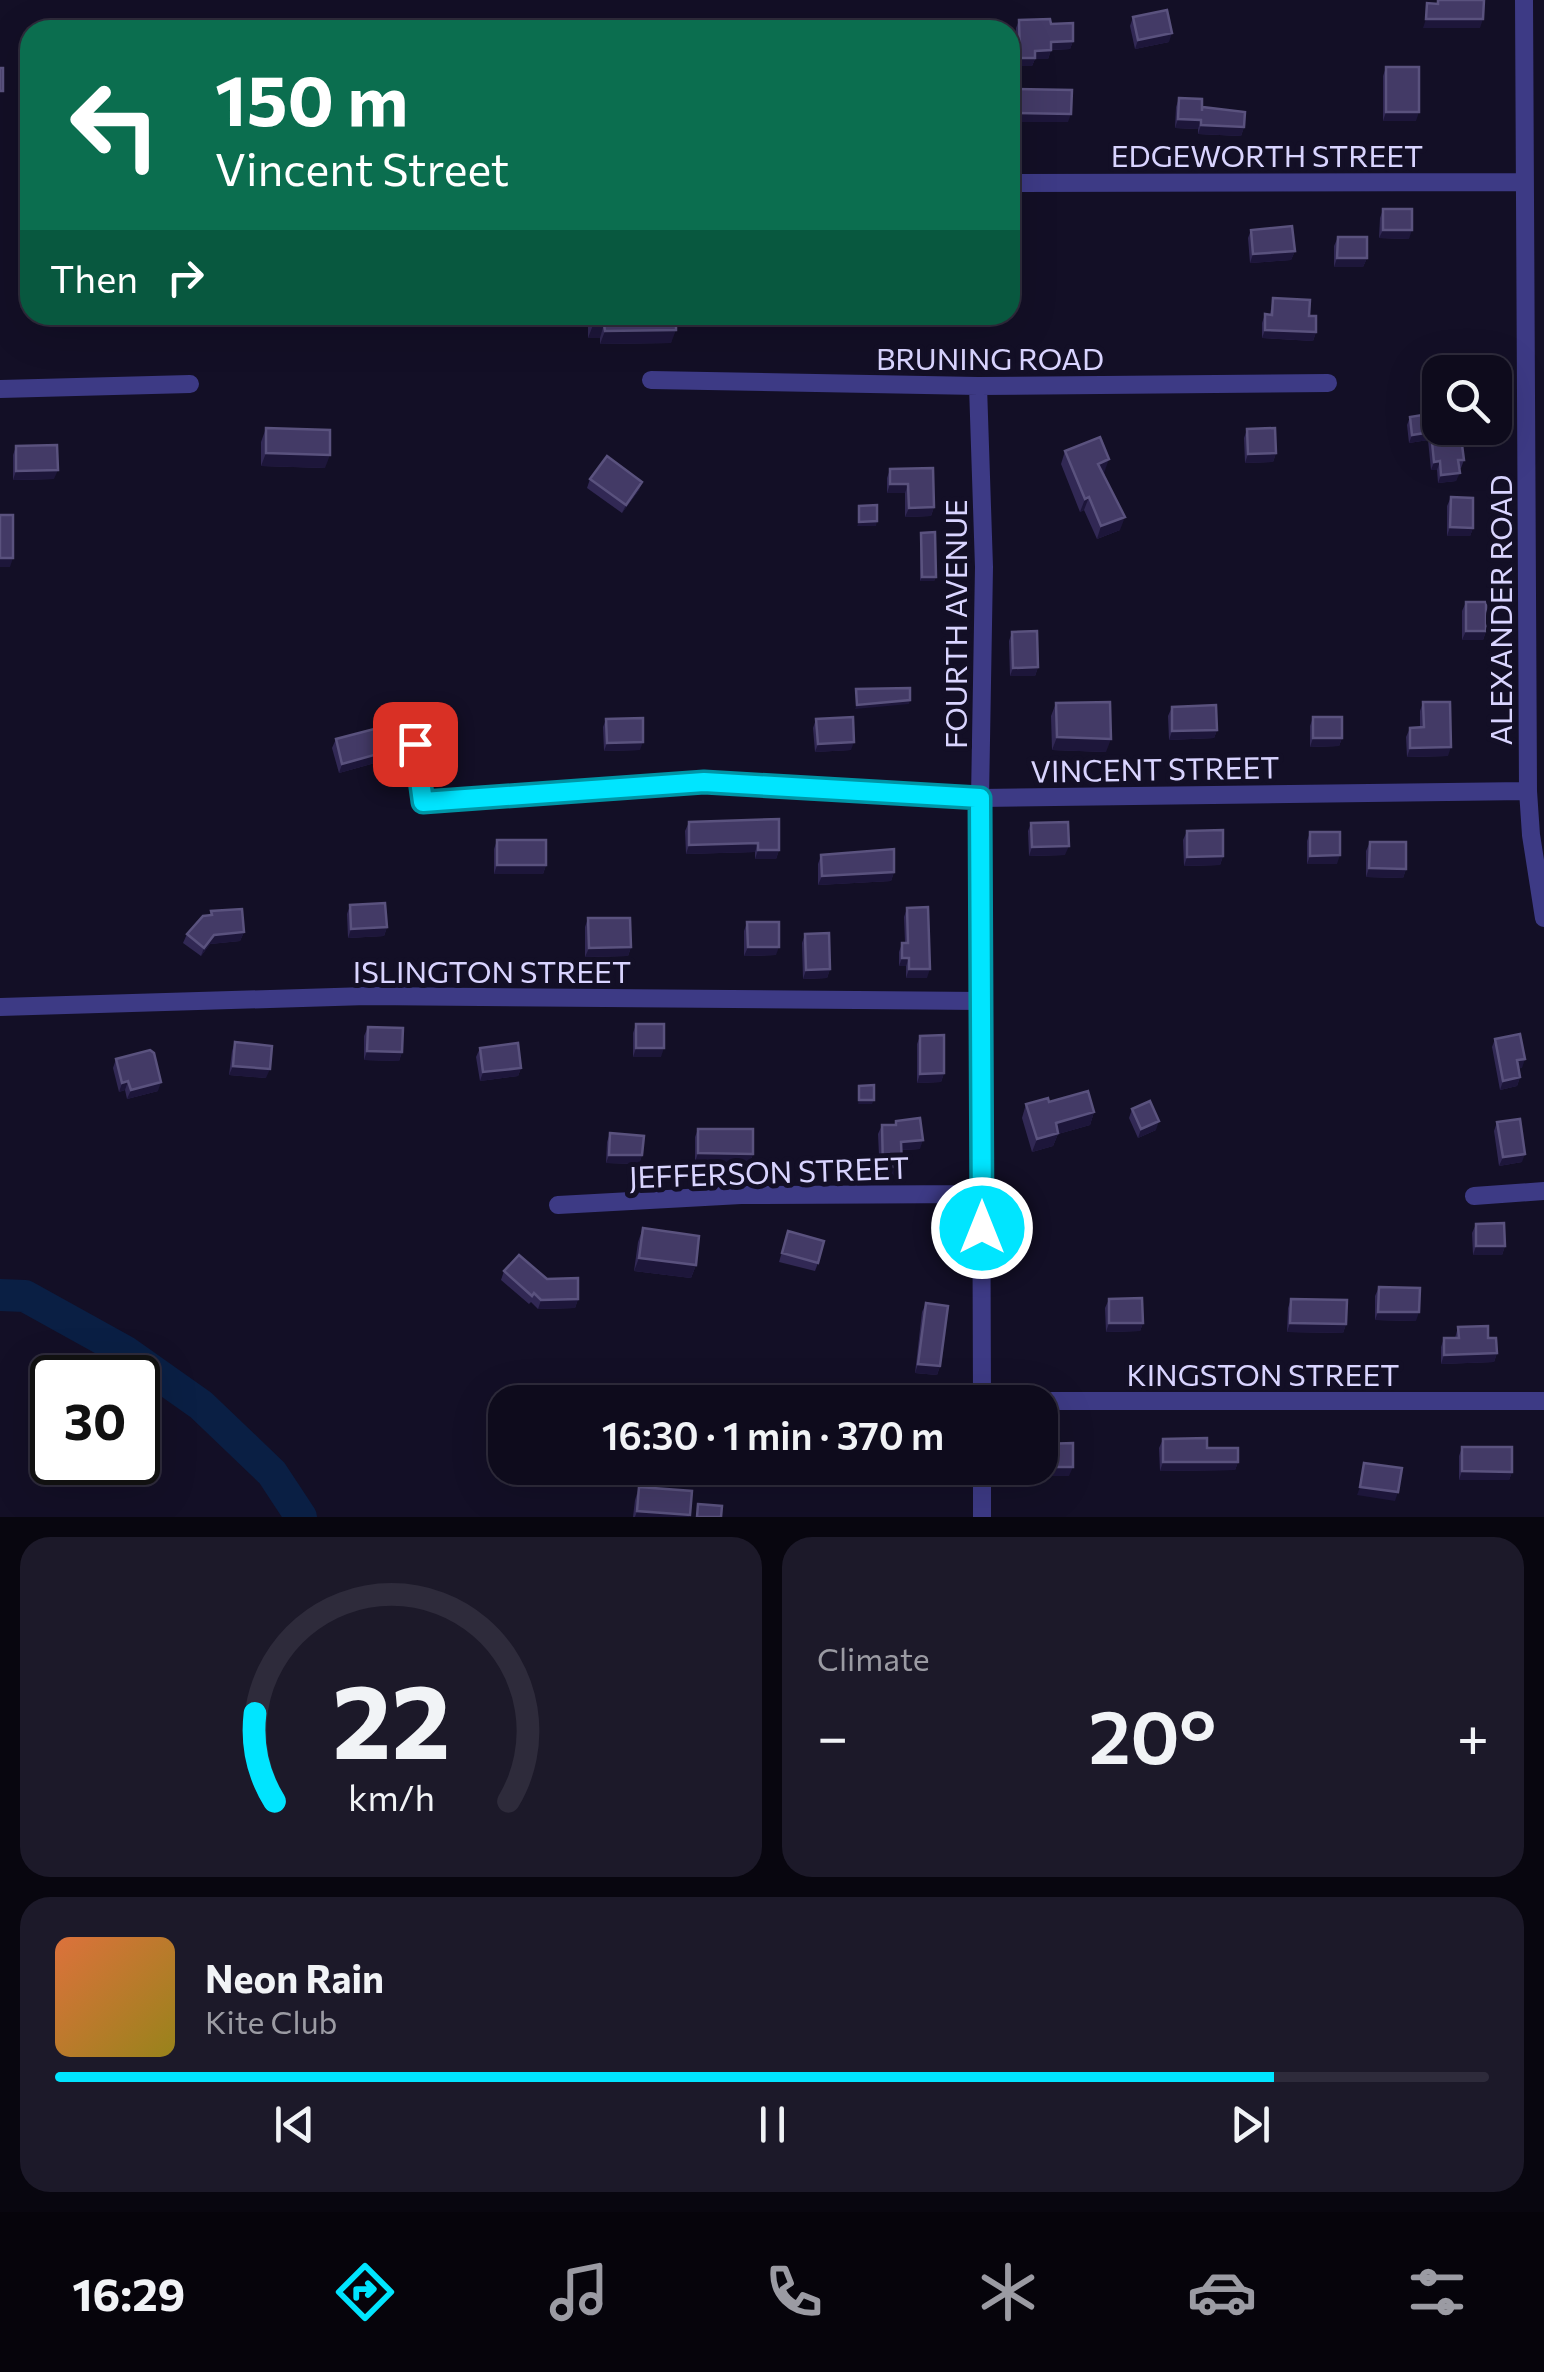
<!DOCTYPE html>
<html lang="en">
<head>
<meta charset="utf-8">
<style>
	body { margin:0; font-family:Commissioner,sans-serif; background:#1c1929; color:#f1f3f6; height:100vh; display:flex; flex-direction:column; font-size:38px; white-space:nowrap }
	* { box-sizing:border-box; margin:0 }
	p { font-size:32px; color:#9b9ba3 }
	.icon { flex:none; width:55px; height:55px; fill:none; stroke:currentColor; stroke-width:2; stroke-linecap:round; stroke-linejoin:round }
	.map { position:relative; height:1517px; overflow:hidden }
	.details { display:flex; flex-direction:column; gap:20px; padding:20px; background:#08060f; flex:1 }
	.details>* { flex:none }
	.hud { position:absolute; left:20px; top:20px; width:1000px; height:305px; border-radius:30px; box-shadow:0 10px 40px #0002,0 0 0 2px #2e2b3b; background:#0b6e4f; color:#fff; overflow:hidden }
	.controls { position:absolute; left:1422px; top:355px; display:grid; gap:20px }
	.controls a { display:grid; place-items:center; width:90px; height:90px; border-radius:20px; background:#0e0b1c; box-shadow:0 10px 40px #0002,0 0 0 2px #2e2b3b; font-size:50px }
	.speed { position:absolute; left:30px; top:1355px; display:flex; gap:20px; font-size:50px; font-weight:700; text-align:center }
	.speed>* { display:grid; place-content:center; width:130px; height:130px; border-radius:50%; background:#0e0b1c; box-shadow:0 10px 40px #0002,0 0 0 2px #2e2b3b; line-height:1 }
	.speed .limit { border:5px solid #111; border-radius:15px; background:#fff; color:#111 }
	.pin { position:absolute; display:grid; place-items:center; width:85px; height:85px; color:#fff; margin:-42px; border-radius:20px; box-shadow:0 5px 15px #0006 }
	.me { position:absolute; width:110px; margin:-55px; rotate:0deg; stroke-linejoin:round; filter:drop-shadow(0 0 8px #0008) }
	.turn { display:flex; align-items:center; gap:35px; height:210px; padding:0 30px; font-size:45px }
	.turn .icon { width:130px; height:130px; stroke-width:2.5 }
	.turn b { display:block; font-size:70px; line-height:85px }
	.then { display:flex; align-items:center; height:95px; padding:0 30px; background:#0003; gap:20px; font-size:38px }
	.big { font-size:75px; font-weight:600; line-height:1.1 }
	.details .widget { flex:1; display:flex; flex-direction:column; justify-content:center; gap:15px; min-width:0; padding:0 35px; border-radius:30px; background:#1c1929 }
	.details .dial { align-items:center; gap:0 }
	.dial svg { height:260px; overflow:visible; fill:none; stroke:#2e2b3b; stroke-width:7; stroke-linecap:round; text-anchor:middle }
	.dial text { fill:#f1f3f6; stroke:none }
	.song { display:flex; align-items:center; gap:30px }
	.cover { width:120px; height:120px; border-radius:15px; background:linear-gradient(135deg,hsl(20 70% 55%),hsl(50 70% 35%)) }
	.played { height:10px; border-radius:5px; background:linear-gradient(90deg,#00e5ff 85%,#2e2b3b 85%) }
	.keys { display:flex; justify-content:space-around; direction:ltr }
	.heat { display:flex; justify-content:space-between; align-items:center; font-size:55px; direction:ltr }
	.details .tiles { flex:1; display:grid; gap:20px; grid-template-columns:1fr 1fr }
	.widget:last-child { grid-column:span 2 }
	.trip { position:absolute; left:488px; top:1385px; width:570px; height:100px; border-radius:30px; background:#0e0b1c; box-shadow:0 10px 40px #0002,0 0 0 2px #2e2b3b; font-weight:600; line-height:100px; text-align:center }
	.tab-bar { display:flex; height:160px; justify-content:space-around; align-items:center; background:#06040b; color:#9b9ba3 }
	.tab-bar .icon { width:70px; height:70px }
	.tab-bar .on { color:#00e5ff }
	.tab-bar b { font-size:45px; color:#f1f3f6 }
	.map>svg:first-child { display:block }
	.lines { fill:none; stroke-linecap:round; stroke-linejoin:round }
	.river { stroke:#0a1f44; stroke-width:32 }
	.minor { stroke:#3d3a85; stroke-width:18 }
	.wall { fill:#312854 }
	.shaded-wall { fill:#1d163a }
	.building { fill:#433a66; stroke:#5a527e; stroke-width:2.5 }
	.route-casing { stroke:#0095a6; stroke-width:25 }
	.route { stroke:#00e5ff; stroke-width:18 }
	.labels { text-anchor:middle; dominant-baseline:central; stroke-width:10; stroke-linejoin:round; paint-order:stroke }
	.street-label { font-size:30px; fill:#d9d4ff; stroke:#130f26 }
</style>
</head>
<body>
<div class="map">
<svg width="1544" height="1517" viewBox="0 0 1544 1517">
	<rect width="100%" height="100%" fill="#130f26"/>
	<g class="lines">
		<path class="river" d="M0,1295l25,1 101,56 75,53 71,68 29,44"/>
		<path class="minor" d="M1524,0l4,791 3,44 13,83
			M1010,183l513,-1
			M651,380l327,6 350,-3
			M978,386l6,181 -4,231 2,604
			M0,389l190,-5
			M410,720l13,82 281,-20 276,16 548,-7
			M0,1007l367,-11 616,5
			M1474,1196l70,-5
			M558,1205l183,-10 241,-1
			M982,1401h562
			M982,1468v49"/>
	</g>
	<path class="wall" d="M1133,17l36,25 -34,7 -5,-23z
		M1019,20l32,4 22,17 -3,8 -19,1 -3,9h-13l-3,7h-15l-1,-38z
		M1386,67l30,54h-33v-45z
		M1013,89l55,33h-58v-26z
		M1179,98l65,29 -3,9 -43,-2v-5l-23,-1 1,-21z
		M1383,209l26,30 -30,-1 1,-20z
		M1251,230l44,21 -4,9 -41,3 -2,-25z
		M1338,237l29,21 -4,9h-29v-21z
		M1273,298l36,18 7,16 -3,9 -51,-3v-15l3,-9h5z
		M591,315h85l-5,28 -71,1v-6h-12v-15z
		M1435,401l5,27h36l-2,6h-9l-3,10 2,16 -3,8 -2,1 -3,12 -18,2 -1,-13h-6l-3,-30 -19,3 -2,-18 3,-8 22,-3z
		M266,428l59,40 -64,-2v-24z
		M1247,429l29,24 -3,9 -28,1 -1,-25z
		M16,446l38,33 -41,1v-25z
		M1065,451l39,22 16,57 -23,9 -13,-29 -4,2 -19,-48z
		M890,469l44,38 -3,9 -26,1v-24h-18v-15z
		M590,479l52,3 -3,8 -17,23 -35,-25z
		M1451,497l22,31 -3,8h-23v-30z
		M921,533l15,44 -2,4h-14v-44z
		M1466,602l20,29 -3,9h-21v-29z
		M1012,632l26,35 -3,9h-25l-1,-35z
		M1423,702l25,54 -41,1 -1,-20 4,-9 10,-1v-16z
		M1056,703l50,49 -54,-2 -1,-34z
		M1172,707l45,23 -3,8 -45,2 -1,-24z
		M1313,717l29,21 -3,8 -29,1v-21z
		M606,719l34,31 -36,1 -1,-24z
		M816,719l35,31 -36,2 -2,-24z
		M336,739l49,13 -3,9 -43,12 -7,-25z
		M689,822l90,28 -3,9h-21v-7l-69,2 -1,-23z
		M1031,823l34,32 -36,1 -1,-25z
		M1187,831l36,25 -3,9 -36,1 -1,-26z
		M1310,832l27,32h-30v-23z
		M497,840l49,25 -3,9h-49v-25z
		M1370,842l36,27 -3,9 -37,-1v-26z
		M821,855l73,17 -3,9 -73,4v-21z
		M350,905l37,22 -3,9 -36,2 -1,-24z
		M907,908l20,70h-21v-12h-7v-14l3,-9h3l-1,-26z
		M211,911l33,21 -4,9 -30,3 -9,12 -18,-13 4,-9 23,-19z
		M588,918l43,29 -3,9 -43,1v-30z
		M747,922l29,33 -32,1v-25z
		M805,934l25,35 -3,9 -24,1 -1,-36z
		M636,1024l25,33h-28v-24z
		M368,1027l34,25 -3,9 -35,-1v-24z
		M920,1036l24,37 -3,9 -24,1v-39z
		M1495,1039l27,29h-3l1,9 -3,9 -17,4 -8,-43z
		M235,1042l31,36 -37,-3 3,-24z
		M480,1048l41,20 -3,8 -38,5 -4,-24z
		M116,1059l42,32 -31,8 -2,-9 -6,2 -6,-24z
		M1049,1102l45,10 -4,13 -32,9 -5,12 -21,6 -10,-34 4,-14z
		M1132,1109l24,21 -18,8 -9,-20z
		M896,1121l24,28 -18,1v16l-3,9 -19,1 -2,-42 4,-9h13z
		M1497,1122l25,40 -23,4 -5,-35z
		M698,1129l55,25 -3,8h-55v-25z
		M610,1133l32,22 -3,9 -33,-1 1,-21z
		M1476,1224l29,22 -3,9h-29l-1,-22z
		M643,1228l53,37 -5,13 -57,-7 4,-29z
		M788,1231l30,32 -3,8 -36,-9z
		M504,1271l43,8 31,20 -3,9 -37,1 -7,-7 -2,2 -28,-24z
		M1379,1287l37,34 -41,-1v-24z
		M1109,1299l34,24 -3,8 -34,1 -1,-24z
		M1291,1299l55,25 -3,9 -56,-1 1,-24z
		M926,1303l14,63 -3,9 -22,-2 7,-61z
		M1458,1327l30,11 9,15 -3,9 -53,2v-17l3,-9h11z
		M1163,1439l75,23 -3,8 -75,1 -1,-23z
		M1462,1447l50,25 -3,8h-50v-24z
		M639,1487l50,30h-56l2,-17z"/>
	<path class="shaded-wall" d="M1426,19h57l-3,9h-57z
		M1172,33l-3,9 -34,7 3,-9z
		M1073,41l-3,8 -22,1 3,-8z
		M1051,50l-3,9h-13l-3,7h-15l3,-8 15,-7z
		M1386,112h33l-3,9h-33z
		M1012,113l59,1 -3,8h-58z
		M1178,119l23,1 -3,9 -23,-1z
		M1201,125l43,2 -3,9 -43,-2z
		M1383,230h29l-3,9 -30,-1z
		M1295,251l-4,9 -41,3 3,-9z
		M1337,258h30l-4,9h-29z
		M604,324l-4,14h-12l5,-13z
		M676,330l-5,13 -71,1 5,-13z
		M1265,330l51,2 -3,9 -51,-3z
		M1464,428h12l-2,6h-12z
		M1431,432l-3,8 -19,3 3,-8z
		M266,453l64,2 -5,13 -64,-2z
		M1276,453l-3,9 -28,1 3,-9z
		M1109,459l-5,14 -10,4 4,-13z
		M1440,461l-3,9h-6l3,-8z
		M58,470l-4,9 -41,1 3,-9z
		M1460,473l-4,8 -18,2 3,-8z
		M642,482l-3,8 -17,23 4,-8z
		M890,484h18l-3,9h-18z
		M1089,497l-5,13 -4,2 5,-13z
		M934,507l-3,9 -26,1 4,-9z
		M1125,517l-5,13 -23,9 4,-13z
		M877,521l-1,5h-19l2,-4z
		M1450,527l23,1 -3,8h-23z
		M0,558h13l-3,9h-10z
		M922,577h14l-2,4h-14z
		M1466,631h20l-3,9h-21z
		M1038,667l-3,9h-25l3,-8z
		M910,700l-1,4 -54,5 2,-4z
		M1217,730l-3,8 -45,2 3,-9z
		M1057,737l54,2 -5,13 -54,-2z
		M1313,738h29l-3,8 -29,1z
		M643,742l-3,8 -36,1 3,-8z
		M854,742l-3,8 -36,2 3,-8z
		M1451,747l-3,9 -41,1 3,-9z
		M385,752l-3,9 -43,12 3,-9z
		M758,843l-3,9 -69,2 3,-9z
		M1069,846l-4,9 -36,1 3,-9z
		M758,850h21l-3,9h-21z
		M1340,855l-3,9h-30l3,-8z
		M1223,856l-3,9 -36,1 3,-9z
		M497,865h49l-3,9h-49z
		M1369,868l37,1 -3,9 -37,-1z
		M894,872l-3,9 -73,4 4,-9z
		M387,927l-3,9 -36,2 3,-9z
		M244,932l-4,9 -30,3 -9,12 3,-8 10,-13z
		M631,947l-3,9 -43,1 4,-9z
		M748,947h31l-3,8 -32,1z
		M902,958h7l-3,8h-7z
		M830,969l-3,9 -24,1 3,-9z
		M909,969h21l-3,9h-21z
		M636,1048h28l-3,9h-28z
		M367,1051l35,1 -3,9 -35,-1z
		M1525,1059l-3,9 -8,1 3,-9z
		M233,1066l37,3 -4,9 -37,-3z
		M521,1068l-3,8 -38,5 3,-9z
		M944,1073l-3,9 -24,1 3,-9z
		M1520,1077l-3,9 -17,4 3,-9z
		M128,1081l-3,9 -6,2 3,-9z
		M161,1082l-3,9 -31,8 4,-9z
		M859,1100h15l-2,4h-14z
		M1094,1112l-4,13 -32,9 -5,12 -21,6 5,-13 19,-16z
		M1159,1121l-3,9 -18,8 3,-9z
		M923,1140l-3,9 -22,1 3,-8z
		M698,1153l55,1 -3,8h-55z
		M1525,1154l-3,8 -23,4 4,-9z
		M609,1155h33l-3,9 -33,-1z
		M902,1166l-3,9 -19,1 3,-8z
		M1476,1246h29l-3,9h-29z
		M639,1258l57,7 -5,13 -57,-7z
		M578,1299l-3,9 -37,1 3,-9z
		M1378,1312h41l-3,9 -41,-1z
		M1109,1323h34l-3,8 -34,1z
		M1290,1323l56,1 -3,9 -56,-1z
		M1497,1353l-3,9 -53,2 3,-9z
		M918,1364l22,2 -3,9 -22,-2z
		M1163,1462h75l-3,8 -75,1z
		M1042,1467h31l-4,9h-31z
		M1462,1471l50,1 -3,8h-50z
		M1360,1487l38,5 -3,9 -38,-6z
		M637,1511l53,4 -1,2h-54z"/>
	<path class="building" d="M1438,0h46l-1,19h-57l1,-16 11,1z
		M1167,10l5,23 -34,7 -5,-23z
		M1050,19l1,5 22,-1v18l-22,1v8l-16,1v7h-15l-1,-38z
		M1386,67h33v45h-33z
		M0,68h3v23h-3z
		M1013,89l59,1 -1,24 -59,-1z
		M1179,98l23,1v12v-4l43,5 -1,15 -43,-2v-5l-23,-1z
		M1383,209h29v21h-29z
		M1292,226l3,25 -42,3 -2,-24z
		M1338,237h29v21h-30z
		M1273,298l37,2 -1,16h7v16l-51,-2v-16l7,1z
		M593,315h83v15l-71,1 -1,-7 -11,1z
		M1435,401h5v27h25v9h-4l3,23h-6l2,13 -19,2 -1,-14 -6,1 -3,-30 -19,3 -2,-18 25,-4z
		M266,428l64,2v25l-64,-2z
		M1275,428l1,25 -28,1 -1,-25z
		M1100,437l9,22 -11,5 27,53 -24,9 -12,-29 -4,2 -20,-48z
		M57,445l1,25 -42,1v-25z
		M607,456l35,26 -16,23 -36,-26z
		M933,468l1,39 -25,1 -1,-24h-18v-15z
		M1451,497l22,1v30l-23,-1z
		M877,505v16l-18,1v-16z
		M0,515h13v43h-13z
		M935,532l1,45h-14l-1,-44z
		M1466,602h20v29h-20z
		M1037,631l1,36 -25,1 -1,-36z
		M910,688v12l-53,5 -1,-16z
		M1110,702l1,37 -54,-2 -1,-34z
		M1423,702h27l1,45 -41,1v-20l14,-1z
		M1216,705l1,25 -45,1v-24z
		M853,717l1,25 -36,2 -2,-25z
		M1313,717h29v21h-29z
		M643,718v24l-36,1 -1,-24z
		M378,728l7,24 -43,12 -6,-25z
		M779,819v31h-21v-7l-69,2v-23z
		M1068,822l1,24 -37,1 -1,-24z
		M1223,830v26l-36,1v-26z
		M1310,832h30v23l-30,1z
		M497,840h49v25h-49z
		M1370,842h36v27l-37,-1z
		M894,849v23l-72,4 -1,-21z
		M385,903l2,24 -36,2 -1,-24z
		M928,907l2,62h-21v-11h-7v-15h6l-1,-35z
		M242,909l2,23 -30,3 -10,13 -17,-14 16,-18 9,-1 -1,-4z
		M588,918h42l1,29 -42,1z
		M747,922h32v25h-31z
		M829,933l1,36 -24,1 -1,-36z
		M636,1024h28v24h-28z
		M368,1027l35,1 -1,24 -35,-1z
		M1520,1034l5,25 -8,1 3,17 -17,4 -8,-42z
		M944,1035v38l-24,1v-38z
		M235,1042l37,4 -2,23 -37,-3z
		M518,1043l3,25 -38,4 -3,-24z
		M150,1050l4,3 7,29 -30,8 -3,-9 -6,2 -6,-24z
		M874,1085v15h-15v-14z
		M1088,1091l6,21 -38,11 2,10 -21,6 -11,-35 22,-6 1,4z
		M1150,1101l9,20 -18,8 -9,-20z
		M920,1118l3,22 -22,2 1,24 -19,2 -1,-43h14v-4z
		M1520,1119l5,35 -22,3 -6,-35z
		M698,1129h55v25l-55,-1z
		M610,1133l34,3 -2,19h-33z
		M1504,1223l1,23h-29v-22z
		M643,1228l56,8 -3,29 -57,-7z
		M788,1231l36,10 -6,22 -36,-10z
		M519,1255l28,24 31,-1v21l-37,1 -7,-7 -2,3 -28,-25z
		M1379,1287l41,1 -1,24h-41z
		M1142,1298l1,25h-34v-24z
		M1291,1299l56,1 -1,24 -56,-1z
		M926,1303l22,3 -8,60 -22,-2z
		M1488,1326v12h8l1,15 -53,2v-17h15l-1,-11z
		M1207,1438v10h31v14h-75v-23z
		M1073,1443v24h-31v-23z
		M1462,1447h50v25l-50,-1z
		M1364,1463l38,5 -4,24 -38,-5z
		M639,1487l53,4 -2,24 -53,-4z
		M698,1504l24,2 -1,11h-24z"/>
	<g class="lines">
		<defs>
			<path id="route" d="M415,744l8,58 281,-20 276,16 2,430"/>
		</defs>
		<use href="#route" class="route-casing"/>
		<use href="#route" class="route"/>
	</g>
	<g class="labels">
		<g class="street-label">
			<text x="1267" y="154">EDGEWORTH STREET</text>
			<text x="990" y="357">BRUNING ROAD</text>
			<text transform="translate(1499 610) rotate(-90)">ALEXANDER ROAD</text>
			<text transform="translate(954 624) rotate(-90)">FOURTH AVENUE</text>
			<text transform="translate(1155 768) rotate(-1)">VINCENT STREET</text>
			<text x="492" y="970">ISLINGTON STREET</text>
			<text transform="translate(769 1171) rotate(-2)">JEFFERSON STREET</text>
			<text x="1263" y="1373">KINGSTON STREET</text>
		</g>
	</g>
</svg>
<div class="controls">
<a><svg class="icon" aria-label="search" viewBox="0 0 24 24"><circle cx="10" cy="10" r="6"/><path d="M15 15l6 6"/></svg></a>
</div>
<div class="speed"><div class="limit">30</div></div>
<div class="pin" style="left:415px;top:744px;background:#d93025"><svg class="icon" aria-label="arrive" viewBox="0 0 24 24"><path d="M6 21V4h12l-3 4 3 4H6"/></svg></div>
<svg class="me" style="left:982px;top:1228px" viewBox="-20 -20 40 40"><circle r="17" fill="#00e5ff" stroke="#fff" stroke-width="3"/><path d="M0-11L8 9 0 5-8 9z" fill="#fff"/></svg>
<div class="trip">16:30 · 1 min · 370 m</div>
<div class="hud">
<div class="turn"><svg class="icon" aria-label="left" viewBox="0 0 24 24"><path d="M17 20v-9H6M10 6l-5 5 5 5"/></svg><div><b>150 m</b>Vincent Street</div></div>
<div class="then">Then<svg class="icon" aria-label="right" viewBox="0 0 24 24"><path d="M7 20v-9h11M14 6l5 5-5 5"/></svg></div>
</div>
</div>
<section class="details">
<div class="tiles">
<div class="widget dial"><svg viewBox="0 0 100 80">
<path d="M14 69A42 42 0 1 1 86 69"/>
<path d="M14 69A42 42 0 0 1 8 42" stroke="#00e5ff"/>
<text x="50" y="56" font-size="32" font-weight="700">22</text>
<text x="50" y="72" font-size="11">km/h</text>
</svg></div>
<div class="widget"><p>Climate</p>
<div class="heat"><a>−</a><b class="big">20°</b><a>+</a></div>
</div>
<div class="widget">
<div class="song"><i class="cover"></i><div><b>Neon Rain</b><p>Kite Club</p></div></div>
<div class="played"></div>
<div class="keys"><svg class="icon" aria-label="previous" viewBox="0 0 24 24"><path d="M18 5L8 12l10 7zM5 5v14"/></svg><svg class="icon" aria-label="pause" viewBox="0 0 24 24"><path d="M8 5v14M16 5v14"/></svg><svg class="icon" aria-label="next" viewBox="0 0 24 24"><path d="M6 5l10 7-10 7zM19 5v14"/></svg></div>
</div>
</div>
</section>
<nav class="tab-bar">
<b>16:29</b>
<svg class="icon on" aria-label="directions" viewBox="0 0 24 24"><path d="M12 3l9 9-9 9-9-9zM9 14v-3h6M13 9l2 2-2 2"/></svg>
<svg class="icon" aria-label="music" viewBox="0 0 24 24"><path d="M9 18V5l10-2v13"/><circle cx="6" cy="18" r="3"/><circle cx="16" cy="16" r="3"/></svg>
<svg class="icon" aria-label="phone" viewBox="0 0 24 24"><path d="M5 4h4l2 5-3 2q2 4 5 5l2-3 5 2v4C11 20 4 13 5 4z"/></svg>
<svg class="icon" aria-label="climate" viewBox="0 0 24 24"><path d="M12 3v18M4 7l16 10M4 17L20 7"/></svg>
<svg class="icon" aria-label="car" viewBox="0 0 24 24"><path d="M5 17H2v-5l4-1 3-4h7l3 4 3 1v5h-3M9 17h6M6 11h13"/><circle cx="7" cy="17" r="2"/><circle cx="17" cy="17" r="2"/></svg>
<svg class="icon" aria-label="filters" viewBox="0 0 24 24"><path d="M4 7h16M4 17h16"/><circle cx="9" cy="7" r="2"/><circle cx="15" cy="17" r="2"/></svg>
</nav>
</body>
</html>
